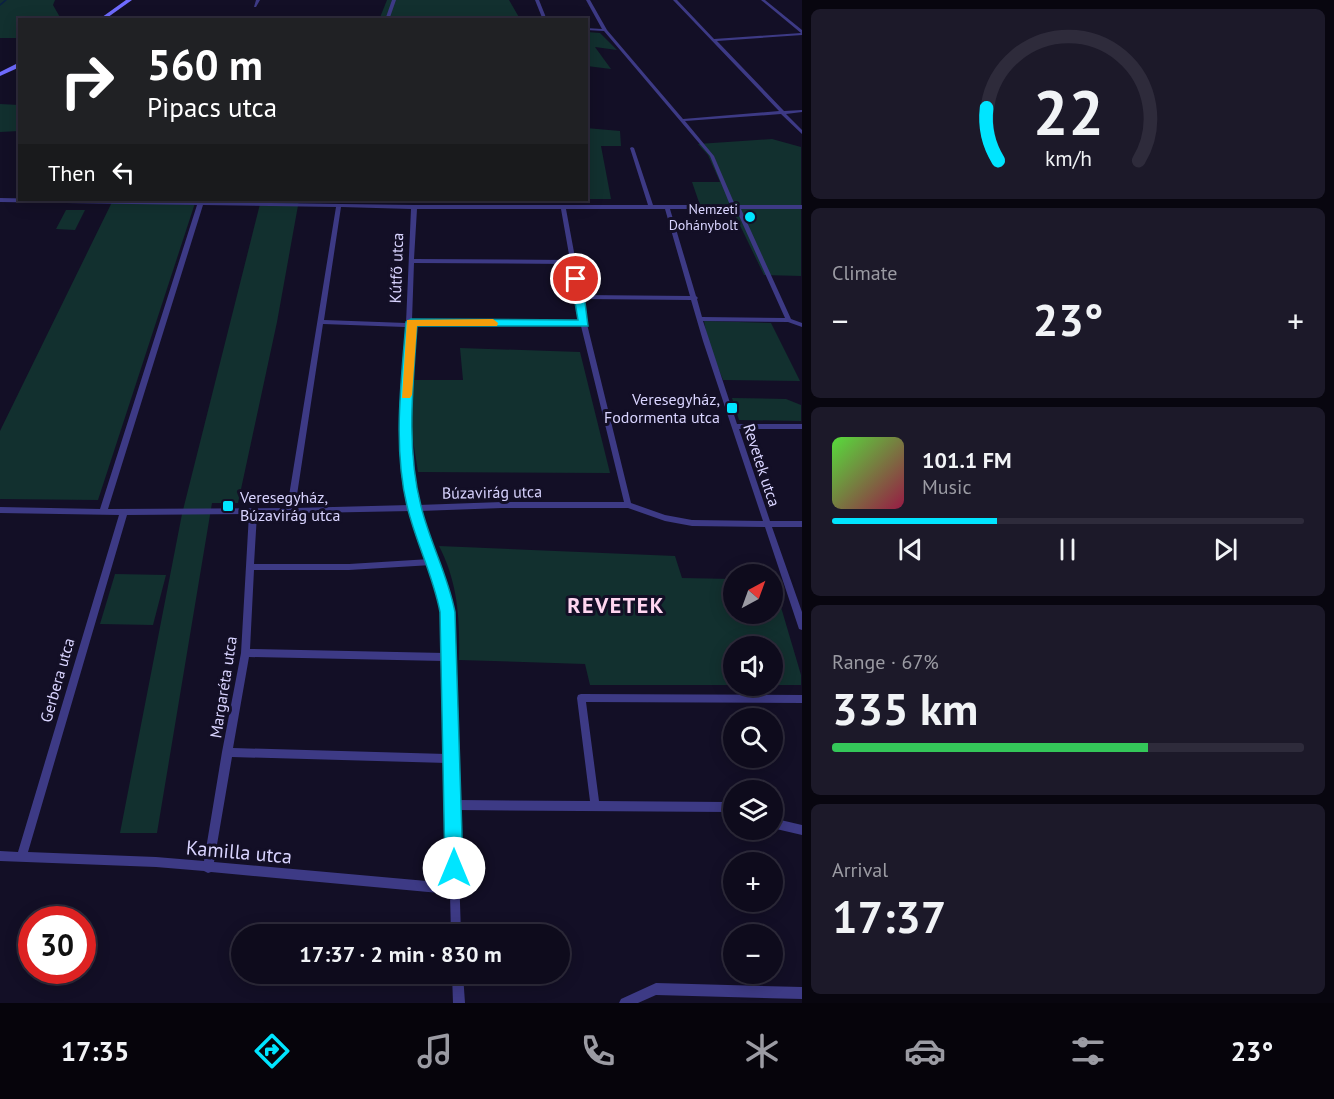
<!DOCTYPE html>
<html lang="en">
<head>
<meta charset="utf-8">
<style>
	body { margin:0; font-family:"PT Sans",sans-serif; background:#1c1929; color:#f1f3f6; height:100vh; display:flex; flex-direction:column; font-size:22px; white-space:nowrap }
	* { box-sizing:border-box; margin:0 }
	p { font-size:20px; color:#9b9ba3 }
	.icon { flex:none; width:33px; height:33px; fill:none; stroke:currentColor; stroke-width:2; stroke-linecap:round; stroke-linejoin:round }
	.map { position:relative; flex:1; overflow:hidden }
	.sheet { display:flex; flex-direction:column; gap:9px; padding:9px; background:#08060f; width:532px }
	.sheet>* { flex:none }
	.top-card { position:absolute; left:18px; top:18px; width:570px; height:183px; border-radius:0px; box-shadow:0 3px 15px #0003,0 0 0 2px #2e2b3b; background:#202124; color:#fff; overflow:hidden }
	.needle { width:39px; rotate:41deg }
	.buttons { position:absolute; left:723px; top:564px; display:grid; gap:12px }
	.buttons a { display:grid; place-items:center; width:60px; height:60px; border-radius:50%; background:#0e0b1c; box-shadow:0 3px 15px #0003,0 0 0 2px #2e2b3b; font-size:30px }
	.speed { position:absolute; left:18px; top:906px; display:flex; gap:12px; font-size:30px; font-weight:700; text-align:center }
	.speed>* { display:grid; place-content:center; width:78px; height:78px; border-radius:50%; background:#0e0b1c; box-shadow:0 3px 15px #0003,0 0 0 2px #2e2b3b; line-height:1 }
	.speed .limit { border:9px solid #d22; background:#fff; color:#111 }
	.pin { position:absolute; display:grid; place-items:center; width:51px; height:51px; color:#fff; margin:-26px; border:3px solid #fff; border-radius:50%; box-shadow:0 2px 6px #0007 }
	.me { position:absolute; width:66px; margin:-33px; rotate:0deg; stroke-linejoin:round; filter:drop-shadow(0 0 4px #0008) }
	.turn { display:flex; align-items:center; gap:21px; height:126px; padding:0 30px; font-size:27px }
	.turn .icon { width:78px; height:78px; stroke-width:2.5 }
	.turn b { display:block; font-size:42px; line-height:51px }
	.then { display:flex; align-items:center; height:57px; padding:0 30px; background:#0003; gap:12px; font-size:22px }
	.big { font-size:45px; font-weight:800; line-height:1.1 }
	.sheet .tile { flex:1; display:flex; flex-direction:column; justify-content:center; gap:9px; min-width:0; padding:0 21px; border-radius:9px; background:#1c1929 }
	.sheet .dial { align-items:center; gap:0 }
	.dial svg { height:156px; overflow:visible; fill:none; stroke:#2e2b3b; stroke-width:7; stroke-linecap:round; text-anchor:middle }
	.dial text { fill:#f1f3f6; stroke:none }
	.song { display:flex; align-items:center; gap:18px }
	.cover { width:72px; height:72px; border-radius:9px; background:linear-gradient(135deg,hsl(110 70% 55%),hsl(340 70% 35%)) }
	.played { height:6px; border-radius:3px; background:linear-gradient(90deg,#00e5ff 35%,#2e2b3b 35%) }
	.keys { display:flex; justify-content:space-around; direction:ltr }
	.heat { display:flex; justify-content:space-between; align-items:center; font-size:33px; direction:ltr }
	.charge { height:9px; border-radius:4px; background:linear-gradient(90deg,#34c759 67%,#2e2b3b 0) }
	.trip { position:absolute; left:231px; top:924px; width:339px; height:60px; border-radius:30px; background:#0e0b1c; box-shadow:0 3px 15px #0003,0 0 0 2px #2e2b3b; font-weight:800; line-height:60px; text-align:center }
	.tab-bar { display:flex; height:96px; justify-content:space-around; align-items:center; background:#06040b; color:#9b9ba3 }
	.tab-bar .icon { width:42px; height:42px }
	.tab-bar .current { color:#00e5ff }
	.tab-bar b { font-size:27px; color:#f1f3f6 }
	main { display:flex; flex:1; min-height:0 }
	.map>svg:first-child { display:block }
	.green { fill:#12302f }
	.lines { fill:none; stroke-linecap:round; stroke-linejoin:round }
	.stream { stroke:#0a1f44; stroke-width:1.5 }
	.minor { fill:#3d3a85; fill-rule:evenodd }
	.secondary { fill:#6f6bff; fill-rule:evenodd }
	.route { fill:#00e5ff; stroke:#0095a6; stroke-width:1.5 }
	.slow { fill:#f59e0b }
	.poi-dot { fill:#00e5ff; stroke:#130f26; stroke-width:2 }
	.labels { text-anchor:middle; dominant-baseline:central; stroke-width:6; stroke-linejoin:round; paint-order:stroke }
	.far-poi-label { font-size:14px; fill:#d9d4ff; stroke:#130f26; text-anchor:end }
	.street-label { font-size:16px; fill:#d9d4ff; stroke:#130f26 }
	.poi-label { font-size:16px; fill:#d9d4ff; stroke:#130f26; text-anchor:end }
	.near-street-label { font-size:20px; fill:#d9d4ff; stroke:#130f26 }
	.district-label { font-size:22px; font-weight:bold; letter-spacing:1.5px; fill:#ffd6f0; stroke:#130f26 }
</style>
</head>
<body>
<main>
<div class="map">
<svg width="802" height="1003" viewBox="0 0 802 1003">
	<rect width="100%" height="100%" fill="#130f26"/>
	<path class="green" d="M0,0h55l-2,5 8,14 -41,1 -1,18h-19z
		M387,0h122l11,19 -141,1z
		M587,32l13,1 17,17 -22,-3 16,22 -24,-3z
		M0,104l19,1v26l-19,1z
		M586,128l34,3 1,15h-20l10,53h-24z
		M772,139l29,8v129l-37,-1 -31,-64h-31l-10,-29h28l-12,-27 -10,-11z
		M113,200h83l-98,300 -98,-1v-68z
		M261,200h38l-22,122 -39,181h-26l-55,330h-37l62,-319z
		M66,210h19l-10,20 -19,-1z
		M704,321l67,2 29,58 -77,-1 -15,-38z
		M460,348l120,4 30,121 -192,-1 -7,-45 2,-47h50z
		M732,398l54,1 15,6v16l-62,-1z
		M439,546l236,10 7,22 51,1 1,35h38l1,-34 28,95v10h-28l-1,-39h-38l-1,39h-143l-5,-21 -126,-4c1,-41 -1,-77 -20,-114z
		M115,574l51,1 -13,50 -53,-1z"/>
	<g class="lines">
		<path class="stream" d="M0,5l6,-5"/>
		<path class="minor" d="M256,0h4l-4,7h-2z
			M392,0h4l-7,20h-4z
			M535,0h4l8,20h-4z
			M586,0h4l17,30 76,89 96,-8 -106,-111h4l37,39 87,-6 -40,-33h4l37,30v5l-85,6 67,70 18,-1v2l-16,2 16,16v4l-21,-20 -96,7 29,35 21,49h67v4h-61l50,110 11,4v4l-14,-5 -85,-1 34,103h65v5h-63l31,92h32v6h-30l30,85v18l-3,-1 -34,-102 -73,-1 -27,-5 -37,-13h-126l-82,3 26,71 5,30 1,42 2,3 -1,3 4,140 133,1 -13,-103 1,-3 3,-1 221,1v8l-216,-1 13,99 128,1 7,3v10l-7,-3 -270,-2 4,124h-10l-1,-40 -239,-22 -3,1 -4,-2 -48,-4 -156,-6v-10l18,1 101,-337 -119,-2v-6l100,2 97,-304 -197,-3v-4l199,4 2,-2 3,2 210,3h234l-18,-57 2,-1 2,1 19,57h77l-20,-49 -106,-125 -18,-1v-2l16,1zM203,205l133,2 -49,301 -179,1zM341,207l70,2 -5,114 -82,-3zM417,209h144l9,51 -156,-1zM566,209h99l25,87 -108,-1zM670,209h66l49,109 -83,-1 -5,-18 1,-1 -2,-2zM414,263l156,1 11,58 -169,-2zM582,299l109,1 12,41 60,180 -71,-1 -27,-5 -34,-12 -44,-179zM323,324l82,3 -3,76 1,50 7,52 -115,3zM413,324l168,2 43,176h-122l-84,3 -7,-52 -3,-50 4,-76 1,-1zM412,511l18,48 -81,5h-95l3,-50zM249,514l-8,139 -19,99 -18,109 -48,-4 -128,-5 99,-337zM432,565c10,29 11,58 12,88l-194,-4 4,-79h95zM249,657l195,4 2,93 -213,-6zM232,757l215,6 2,120 -235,-21z
			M772,818l30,7v10l-30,-7z
			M452,974h11l2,29h-12z
			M656,983l146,4v12l-146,-4 -18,8h-19l2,-4z"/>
		<path class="secondary" d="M126,0h6l-28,20h-6z
			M20,62v5l-20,9v-4z"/>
	</g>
	<path class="route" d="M576,276l6,3 6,47h-171c-4,59 -11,122 4,180 9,37 27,69 34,106l8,256 -2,7 -7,2 -7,-2 -2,-7 -5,-256c-7,-37 -24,-69 -33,-106 -14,-59 -6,-123 -1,-184l5,-3 167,1 -7,-41z"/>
	<path class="slow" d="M493,319l5,4 -1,3h-80l-5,69 -2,3h-8l5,-78z"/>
	<g class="poi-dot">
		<circle cx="750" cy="217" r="6"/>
		<rect x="726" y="402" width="12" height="12" rx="3"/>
		<rect x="222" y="500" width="12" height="12" rx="3"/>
	</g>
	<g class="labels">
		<g class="far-poi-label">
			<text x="738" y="209">Nemzeti<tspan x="738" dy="16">Dohánybolt</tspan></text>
		</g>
		<g class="street-label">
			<text transform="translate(396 268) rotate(-88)">Kútfő utca</text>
			<text transform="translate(762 465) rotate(72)">Revetek utca</text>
			<text transform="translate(492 492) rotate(-1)">Búzavirág utca</text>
			<text transform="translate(57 680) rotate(-74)">Gerbera utca</text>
			<text transform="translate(223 687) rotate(-81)">Margaréta utca</text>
		</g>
		<g class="poi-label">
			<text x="720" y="399">Veresegyház,<tspan x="720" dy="18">Fodormenta utca</tspan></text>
			<text x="240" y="497" text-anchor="start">Veresegyház,<tspan x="240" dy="18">Búzavirág utca</tspan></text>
		</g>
		<g class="near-street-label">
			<text transform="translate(239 852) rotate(5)">Kamilla utca</text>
		</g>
		<g class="district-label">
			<text x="616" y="605">REVETEK</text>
		</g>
	</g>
</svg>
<div class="buttons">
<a><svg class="needle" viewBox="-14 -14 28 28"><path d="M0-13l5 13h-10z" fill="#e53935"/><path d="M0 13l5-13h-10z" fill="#9b9ba3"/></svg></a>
<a><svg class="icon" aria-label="sound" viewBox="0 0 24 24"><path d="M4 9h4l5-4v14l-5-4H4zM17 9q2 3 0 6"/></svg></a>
<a><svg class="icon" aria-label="search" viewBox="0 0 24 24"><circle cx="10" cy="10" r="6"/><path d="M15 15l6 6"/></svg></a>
<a><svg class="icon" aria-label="layers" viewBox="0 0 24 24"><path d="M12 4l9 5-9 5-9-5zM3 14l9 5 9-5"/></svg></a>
<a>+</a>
<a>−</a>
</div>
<div class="speed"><div class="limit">30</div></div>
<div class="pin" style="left:576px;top:279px;background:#d93025"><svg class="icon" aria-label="arrive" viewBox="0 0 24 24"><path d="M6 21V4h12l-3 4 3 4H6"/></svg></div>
<svg class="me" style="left:454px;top:868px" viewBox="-20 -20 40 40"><circle r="19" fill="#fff"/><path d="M0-13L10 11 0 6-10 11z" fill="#00e5ff"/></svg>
<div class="trip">17:37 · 2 min · 830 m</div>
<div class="top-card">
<div class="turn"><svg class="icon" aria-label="right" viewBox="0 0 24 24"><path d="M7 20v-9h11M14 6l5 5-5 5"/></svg><div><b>560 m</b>Pipacs utca</div></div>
<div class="then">Then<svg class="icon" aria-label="left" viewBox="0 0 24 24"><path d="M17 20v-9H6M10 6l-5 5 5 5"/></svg></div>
</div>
</div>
<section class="sheet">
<div class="tile dial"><svg viewBox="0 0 100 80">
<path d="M14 69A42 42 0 1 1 86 69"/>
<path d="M14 69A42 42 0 0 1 8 42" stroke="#00e5ff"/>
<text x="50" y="56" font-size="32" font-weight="700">22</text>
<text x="50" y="72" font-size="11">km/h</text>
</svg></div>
<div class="tile"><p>Climate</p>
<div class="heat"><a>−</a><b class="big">23°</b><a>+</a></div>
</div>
<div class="tile">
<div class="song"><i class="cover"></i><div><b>101.1 FM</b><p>Music</p></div></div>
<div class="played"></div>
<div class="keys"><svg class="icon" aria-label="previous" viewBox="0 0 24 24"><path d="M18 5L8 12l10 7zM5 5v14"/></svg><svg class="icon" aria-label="pause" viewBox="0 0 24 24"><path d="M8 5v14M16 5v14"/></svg><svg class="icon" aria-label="next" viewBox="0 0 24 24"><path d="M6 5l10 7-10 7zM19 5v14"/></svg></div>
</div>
<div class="tile"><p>Range · 67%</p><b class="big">335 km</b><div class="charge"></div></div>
<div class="tile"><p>Arrival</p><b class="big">17:37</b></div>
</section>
</main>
<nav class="tab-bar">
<b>17:35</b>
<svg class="icon current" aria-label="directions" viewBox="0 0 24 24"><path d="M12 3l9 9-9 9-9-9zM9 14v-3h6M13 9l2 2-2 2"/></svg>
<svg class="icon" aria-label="music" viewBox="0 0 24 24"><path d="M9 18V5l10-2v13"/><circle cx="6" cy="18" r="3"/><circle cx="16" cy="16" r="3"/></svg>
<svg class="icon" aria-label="phone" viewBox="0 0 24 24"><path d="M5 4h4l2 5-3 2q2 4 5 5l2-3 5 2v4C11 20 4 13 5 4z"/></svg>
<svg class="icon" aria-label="climate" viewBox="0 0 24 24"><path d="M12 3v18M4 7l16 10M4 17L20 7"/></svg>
<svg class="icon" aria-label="car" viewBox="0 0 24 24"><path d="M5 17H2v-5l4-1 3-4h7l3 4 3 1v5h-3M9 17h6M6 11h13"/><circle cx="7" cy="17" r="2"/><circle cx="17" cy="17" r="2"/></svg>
<svg class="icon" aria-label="filters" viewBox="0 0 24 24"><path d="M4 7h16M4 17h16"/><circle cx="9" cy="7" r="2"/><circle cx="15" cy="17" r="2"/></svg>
<b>23°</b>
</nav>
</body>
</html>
